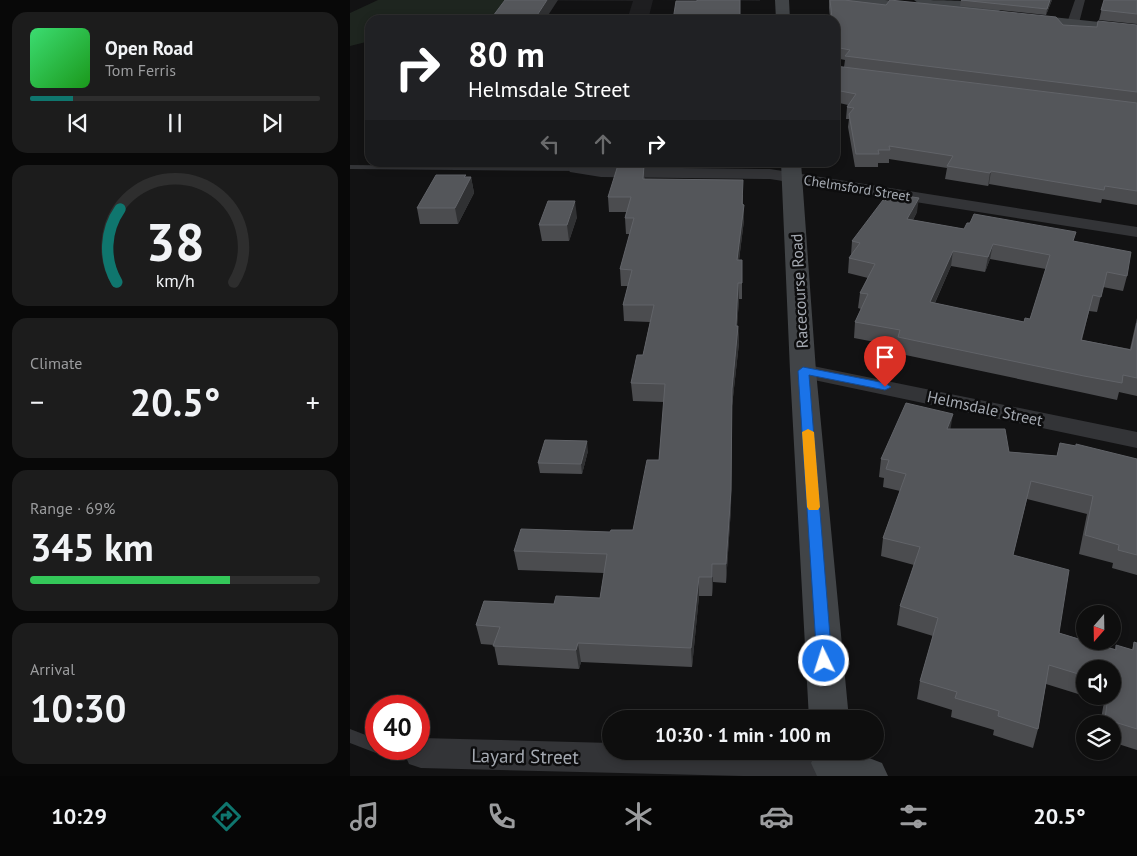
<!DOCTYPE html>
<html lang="en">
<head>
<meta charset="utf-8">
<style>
	body { margin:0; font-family:"PT Sans",sans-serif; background:#1c1c1c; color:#f1f3f6; height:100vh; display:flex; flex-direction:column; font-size:19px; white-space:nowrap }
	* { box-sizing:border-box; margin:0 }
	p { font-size:16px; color:#9b9c9e }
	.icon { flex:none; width:28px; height:28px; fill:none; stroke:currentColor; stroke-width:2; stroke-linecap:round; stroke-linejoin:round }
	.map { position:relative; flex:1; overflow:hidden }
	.details { display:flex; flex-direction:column; gap:12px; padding:12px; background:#080808; width:350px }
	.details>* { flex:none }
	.top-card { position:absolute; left:15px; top:15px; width:475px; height:152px; border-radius:15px; box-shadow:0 2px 8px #0003,0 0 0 1px #2e2e2e; background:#202124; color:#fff; overflow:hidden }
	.needle { width:32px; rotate:200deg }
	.fabs { position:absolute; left:726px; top:605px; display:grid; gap:10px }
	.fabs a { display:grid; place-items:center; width:45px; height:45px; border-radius:50%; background:#0e0e0e; box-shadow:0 2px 8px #0003,0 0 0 1px #2e2e2e; font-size:25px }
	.speed { position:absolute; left:15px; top:695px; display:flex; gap:10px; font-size:25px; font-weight:700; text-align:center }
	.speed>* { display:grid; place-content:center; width:65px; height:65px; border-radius:50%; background:#0e0e0e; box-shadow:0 2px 8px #0003,0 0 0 1px #2e2e2e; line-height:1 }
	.speed .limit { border:8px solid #d22; background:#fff; color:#111 }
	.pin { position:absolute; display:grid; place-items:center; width:42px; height:42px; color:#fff; margin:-51px -21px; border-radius:50% 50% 50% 0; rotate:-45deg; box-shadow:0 0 5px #0007 }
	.pin .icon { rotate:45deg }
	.me { position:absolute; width:55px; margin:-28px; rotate:356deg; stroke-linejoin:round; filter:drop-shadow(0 0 4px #0008) }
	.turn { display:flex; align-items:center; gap:18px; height:105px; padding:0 20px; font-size:22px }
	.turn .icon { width:65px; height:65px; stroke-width:2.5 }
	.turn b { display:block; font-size:35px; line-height:42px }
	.lanes { display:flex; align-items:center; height:48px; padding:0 20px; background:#0003; justify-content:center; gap:25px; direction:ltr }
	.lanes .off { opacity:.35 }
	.big { font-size:38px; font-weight:700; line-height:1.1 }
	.details .card { flex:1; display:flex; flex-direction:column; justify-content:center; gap:8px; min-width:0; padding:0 18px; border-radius:15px; background:#1c1c1c }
	.details .dial { align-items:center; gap:0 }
	.dial svg { height:130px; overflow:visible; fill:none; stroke:#2e2e2e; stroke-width:7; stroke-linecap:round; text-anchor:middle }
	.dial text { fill:#f1f3f6; stroke:none }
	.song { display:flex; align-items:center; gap:15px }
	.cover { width:60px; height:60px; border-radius:8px; background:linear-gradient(135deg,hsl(140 70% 55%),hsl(120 70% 35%)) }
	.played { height:5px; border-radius:2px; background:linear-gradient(90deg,#0f766e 15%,#2e2e2e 15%) }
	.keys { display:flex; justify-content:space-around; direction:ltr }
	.heat { display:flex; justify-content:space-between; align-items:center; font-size:28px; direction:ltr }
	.charge { height:8px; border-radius:4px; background:linear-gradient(90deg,#34c759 69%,#2e2e2e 0) }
	.trip { position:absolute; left:252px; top:710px; width:282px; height:50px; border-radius:25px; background:#0e0e0e; box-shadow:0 2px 8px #0003,0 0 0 1px #2e2e2e; font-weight:700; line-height:50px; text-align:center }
	.tab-bar { display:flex; height:80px; justify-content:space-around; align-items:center; background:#060606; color:#9b9c9e }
	.tab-bar .icon { width:35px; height:35px }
	.tab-bar .current { color:#0f766e }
	.tab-bar b { font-size:22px; color:#f1f3f6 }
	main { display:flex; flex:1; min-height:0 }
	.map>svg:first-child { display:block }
	.built { fill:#1e1e20 }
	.green { fill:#1e251f }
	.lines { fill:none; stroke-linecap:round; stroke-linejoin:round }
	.lane { fill:#333437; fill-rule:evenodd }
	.street { fill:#333437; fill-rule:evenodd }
	.secondary { fill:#414447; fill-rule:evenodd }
	.wall { fill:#4b4c4f; fill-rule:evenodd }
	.shaded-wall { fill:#303133 }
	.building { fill:#54565a; stroke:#616368; fill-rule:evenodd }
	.route { fill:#1a73e8; stroke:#114b97 }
	.slow { fill:#f59e0b }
	.labels { text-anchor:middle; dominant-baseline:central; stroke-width:5; stroke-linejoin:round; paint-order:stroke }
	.far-street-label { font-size:14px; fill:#a5aab2; stroke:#0d0d0e }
	.street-label { font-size:16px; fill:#a5aab2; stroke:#0d0d0e }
	.near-street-label { font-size:19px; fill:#a5aab2; stroke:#0d0d0e }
</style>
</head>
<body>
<main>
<section class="details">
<div class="card">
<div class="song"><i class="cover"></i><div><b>Open Road</b><p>Tom Ferris</p></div></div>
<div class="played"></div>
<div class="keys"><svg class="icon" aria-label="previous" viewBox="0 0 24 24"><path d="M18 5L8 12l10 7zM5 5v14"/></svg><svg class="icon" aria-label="pause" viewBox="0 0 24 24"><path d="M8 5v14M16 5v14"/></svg><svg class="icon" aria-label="next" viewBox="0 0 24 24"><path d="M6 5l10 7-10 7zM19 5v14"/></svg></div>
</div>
<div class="card dial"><svg viewBox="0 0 100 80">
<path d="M14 69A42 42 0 1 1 86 69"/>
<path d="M14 69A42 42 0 0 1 16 24" stroke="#0f766e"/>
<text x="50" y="56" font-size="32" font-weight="700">38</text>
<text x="50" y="72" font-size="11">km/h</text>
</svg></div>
<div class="card"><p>Climate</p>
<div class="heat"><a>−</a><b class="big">20.5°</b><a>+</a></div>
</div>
<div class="card"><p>Range · 69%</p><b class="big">345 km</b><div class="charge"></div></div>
<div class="card"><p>Arrival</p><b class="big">10:30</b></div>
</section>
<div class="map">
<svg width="787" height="776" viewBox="0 0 787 776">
	<rect width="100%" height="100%" fill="#121213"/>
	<path class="built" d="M130,0h280v1l-107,-1 -5,20h-21l6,-19z"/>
	<path class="green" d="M28,0h173l-13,20h-168v21l-20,5v-33z"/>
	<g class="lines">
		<path class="lane" d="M224,162h8l-3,9 -229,-2v-4l223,2z
			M0,729l26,10v10h7l-1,2 -6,2 -26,-10z
			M69,746l6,2 2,5 -2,5c-11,4 -28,0 -39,-4l-2,-5h35z"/>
		<path class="street" d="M725,0h10l-6,23 -6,3 -6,-3z
			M226,164l25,3 169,2 367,58v10l-367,-58 -169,-2 -31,-5 -2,-3 2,-3z
			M453,364l334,68v16l-342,-72 -3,-5 3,-5z
			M71,738l190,5v8h230l3,1 5,11 -5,11 -6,2h-95l-322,-8 -12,-4 -5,-11 2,-4h13v-10z"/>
		<path class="secondary" d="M425,0h14l1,20h-14z
			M489,0h46l33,3 -4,-3c16,0 82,0 90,8l-7,4 -70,-7 4,3 -7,4 -78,-8z
			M674,14l113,12v8l-118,-13 -2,-3 2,-3z
			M431,162h20l15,209 33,348h-40l-19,-348z
			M467,751h34l31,12 6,13h-71l-6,-13z"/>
	</g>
	<path class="wall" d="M479,0l234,25 34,2 40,-2v180l-35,-6 -1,4 -112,-19 -1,2 -43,-7 2,-11 -58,-9v4h-11v4h-23l-7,-40 1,-8h-3l1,-12 1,-2 -13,-3v-35h9l1,-7 -10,-2v-38h-10l1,-2h4l-1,-10z
		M611,0h91l-6,15 -86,-9z
		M754,0h33v24l-38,-4z
		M273,162h23v4h-2l1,13 98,16v9l1,16 -5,40h3v39h-3l-2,27h1l1,17 -7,63 -1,102 -5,75 -13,-1 -1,14h-13l-7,71 -111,-5 -2,7 -81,-4 -4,-20 -13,-1 -5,-19 78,-21 46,-6 4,-25 -86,-3 -4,-19 96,-19 23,-2 26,-70 5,-58 -31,-1 -2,-18 12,-28 7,-33 -26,-1 -1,-16 5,-19h-7l-1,-17 10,-35h-4l-1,-16 1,-6h-17l-1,-15 15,-32z
		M116,177h5l3,16 -16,31h-38l-3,-16z
		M567,212l-4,8 51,9 109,13 54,34 -4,15 -20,-4 -6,25 -8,-1 -7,29 48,9 7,-31v78l-18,-4 -2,8 -37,-8 -184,-39v-7l-42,-8 1,-16 6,-13 -3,-1 2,-15 8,-15 -20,-5 1,-15 2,-3 1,-14zM640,259l56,10 -16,50 -6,3 -89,-19 16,-37 34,6z
		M227,217l-8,24h-27l-3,-16z
		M601,429l58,23 48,4 3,-13 77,16v116l-25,-7 1,-5 -34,-9 8,-40 -60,-15 -14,56 46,78 56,16 1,-4 16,5 2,-8 3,1v107l-25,-8v-18h-12l4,-22 -58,-18 -8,45 -5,19 -40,-13 1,-5 -43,-13 1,-7 -35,-11 3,-18 13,-45 -36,-11 3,-19 14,-41 -33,-9 2,-18 17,-47 -17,-4 1,-9 -5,-1 2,-18zM735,669h27v27h-27z
		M238,451l-6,23 -42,-1 -2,-10z"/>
	<path class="shaded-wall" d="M197,0h11l-13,20h-11z
		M700,0h2l-6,15 1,-6z
		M294,165l1,14h-2z
		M641,171l-2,13 -1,2 2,-13z
		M116,175l1,9 4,-7 3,16 -16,31 -3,-16z
		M569,198l-2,14 -12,22 2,-15z
		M225,201l2,16 -8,24 -2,-16z
		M394,205v15l-7,56v-16z
		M643,244l-3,15 -5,13 3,-15z
		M603,251l-2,15 -23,52 2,-16z
		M388,283l1,16 -3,44v-17z
		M388,326l1,17 -7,63 -1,102 -5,75v-19l6,-175z
		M603,414l-3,18 -3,-3z
		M237,441l1,10 -6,23 -1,-10z
		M362,564l1,18 -1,14z
		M349,577v19l-7,71 -1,-19z
		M228,643l3,19 -2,7 -3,-19z"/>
	<path class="building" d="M155,0h42l-13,20h-44z
		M347,0h43v20h-67l3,-19h21z
		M480,0h14l42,5 4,-5 166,17 7,8 34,2 1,-6 39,4v67l-292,-36 5,-6 -15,-3v-27h-9v-2h6z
		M611,0h89l-3,9z
		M754,0h33v14l-36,-4z
		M485,66l302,37v88l-32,-5 -1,4 -113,-19 -1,2 -43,-7 6,-10 -64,-10 1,4h-12l1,4h-23l-7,-40 5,-6 -7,-1 9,-13 -21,-4z
		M268,165h26l-1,14 100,1 -1,24 2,1 -7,55h5v23h-4l-2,43h2l-6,63 -1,101 -5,74h-14v13h-13l-8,71 -113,-5 -2,7 -83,-4 7,-19 -24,-2 8,-24 70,3 2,-8 44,2 7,-44 -93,-3 7,-22 89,3 1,-2h22l14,-70h12l6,-76 -34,-1 6,-28h6l11,-50h-31l9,-35 -12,-1 14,-51h-9l6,-21h-23z
		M86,175h30l-2,2h7l-16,31h-38z
		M543,194l26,4 -12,21 57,10 3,-6h3l4,-9 102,18 -3,9 58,11 -4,24 -20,-4 -6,25 -8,-2 -12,45 50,10 6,-27v55l-14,-3 -1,8 -38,-7 -186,-39 2,-7 -45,-8 13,-28 -8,-1 15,-29 -26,-6 11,-15 -8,-2 31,-41 5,1zM643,244l57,11 -20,64 -5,-1 -1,4 -94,-20 23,-51 35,6z
		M198,201h27l-8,24h-28z
		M556,403l47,11 -6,15h58l4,23 48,4 3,-13 16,3v-2l61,15v96l-19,-5 1,-5 -34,-10 8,-39 -62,-15 -18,74 56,15 -10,63 26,8 31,9v-5l17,5 1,-8 3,1v86l-32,-10 3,-23h4v-27h-27v7l-36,-11 -11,64 -40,-13 1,-5 -44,-13 2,-6 -37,-11 18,-63 -38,-12 20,-59 -37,-9 23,-64 -20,-5 3,-9 -8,-1z
		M195,440l42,1 -6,23 -43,-1z"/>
	<path class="route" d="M453,367l82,16 6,4 -6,3 -76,-15 23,286 -2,4 -6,2 -5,-2 -2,-4 -19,-290z"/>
	<path class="slow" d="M458,429l6,3 6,75 -2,3h-9l-2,-3 -5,-75z"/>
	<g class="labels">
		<g class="far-street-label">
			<text transform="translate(507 188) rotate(9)">Chelmsford Street</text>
		</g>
		<g class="street-label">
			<text transform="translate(449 291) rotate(-93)">Racecourse Road</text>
			<text transform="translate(635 408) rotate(12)">Helmsdale Street</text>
		</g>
		<g class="near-street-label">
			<text transform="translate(175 756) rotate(1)">Layard Street</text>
		</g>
	</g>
</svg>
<div class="fabs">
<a><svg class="needle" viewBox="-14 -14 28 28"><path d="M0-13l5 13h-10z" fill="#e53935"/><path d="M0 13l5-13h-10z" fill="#9b9c9e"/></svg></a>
<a><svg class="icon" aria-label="sound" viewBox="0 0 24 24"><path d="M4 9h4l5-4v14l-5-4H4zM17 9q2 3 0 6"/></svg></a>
<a><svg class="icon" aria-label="layers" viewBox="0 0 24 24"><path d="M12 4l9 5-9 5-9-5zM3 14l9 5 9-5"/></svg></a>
</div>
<div class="speed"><div class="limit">40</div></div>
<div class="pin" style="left:535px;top:387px;background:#d93025"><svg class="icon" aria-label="arrive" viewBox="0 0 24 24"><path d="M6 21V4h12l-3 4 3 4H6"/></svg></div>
<svg class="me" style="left:474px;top:661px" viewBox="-20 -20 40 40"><circle r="17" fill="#1a73e8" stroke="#fff" stroke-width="3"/><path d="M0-11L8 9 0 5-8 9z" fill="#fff"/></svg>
<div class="trip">10:30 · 1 min · 100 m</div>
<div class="top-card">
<div class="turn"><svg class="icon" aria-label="right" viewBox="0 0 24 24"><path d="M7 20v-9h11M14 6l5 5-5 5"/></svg><div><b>80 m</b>Helmsdale Street</div></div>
<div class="lanes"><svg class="icon off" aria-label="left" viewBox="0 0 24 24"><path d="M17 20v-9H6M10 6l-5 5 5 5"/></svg><svg class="icon off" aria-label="ahead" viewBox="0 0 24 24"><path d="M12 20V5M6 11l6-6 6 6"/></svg><svg class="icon" aria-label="right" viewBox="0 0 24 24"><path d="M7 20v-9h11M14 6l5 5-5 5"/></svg></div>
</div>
</div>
</main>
<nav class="tab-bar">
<b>10:29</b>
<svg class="icon current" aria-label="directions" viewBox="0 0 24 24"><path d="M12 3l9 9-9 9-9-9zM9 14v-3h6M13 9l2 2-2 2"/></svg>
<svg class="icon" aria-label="music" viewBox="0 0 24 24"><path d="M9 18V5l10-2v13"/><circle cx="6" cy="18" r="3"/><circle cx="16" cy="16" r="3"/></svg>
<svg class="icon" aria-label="phone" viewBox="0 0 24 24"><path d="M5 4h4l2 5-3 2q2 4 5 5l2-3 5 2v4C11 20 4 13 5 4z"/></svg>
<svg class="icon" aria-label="climate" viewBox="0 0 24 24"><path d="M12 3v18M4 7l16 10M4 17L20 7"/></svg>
<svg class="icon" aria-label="car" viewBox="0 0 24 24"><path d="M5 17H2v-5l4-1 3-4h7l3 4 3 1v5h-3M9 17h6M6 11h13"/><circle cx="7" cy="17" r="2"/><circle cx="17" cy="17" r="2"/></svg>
<svg class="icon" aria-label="filters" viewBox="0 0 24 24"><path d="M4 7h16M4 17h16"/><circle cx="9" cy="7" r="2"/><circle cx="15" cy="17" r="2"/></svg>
<b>20.5°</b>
</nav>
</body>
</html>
